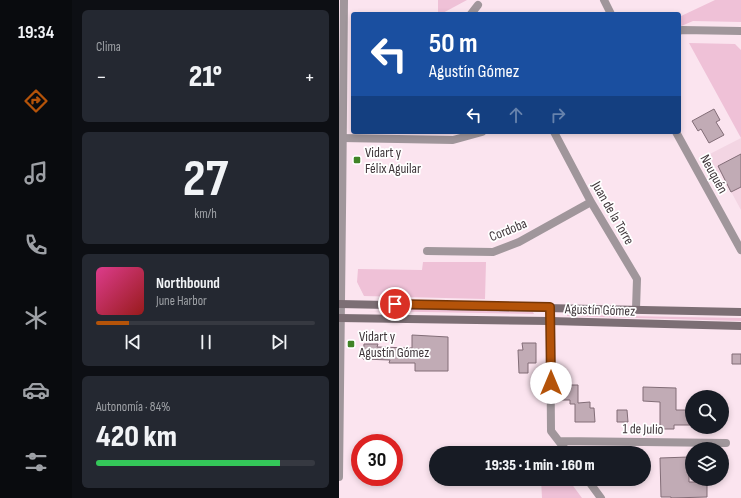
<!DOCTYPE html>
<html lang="es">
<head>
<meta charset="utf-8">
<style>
	body { margin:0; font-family:"Sofia Sans Condensed",sans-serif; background:#242831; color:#f1f3f6; height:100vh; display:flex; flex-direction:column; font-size:15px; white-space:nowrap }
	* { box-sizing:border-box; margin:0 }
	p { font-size:13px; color:#9ea1a6 }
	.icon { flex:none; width:22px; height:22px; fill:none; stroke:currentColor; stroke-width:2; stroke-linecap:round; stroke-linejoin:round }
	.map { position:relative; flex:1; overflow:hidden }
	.panel { display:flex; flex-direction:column; gap:10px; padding:10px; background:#0d0f14; width:267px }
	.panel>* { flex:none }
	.banner { position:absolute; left:12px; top:12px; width:330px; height:122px; border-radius:4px; box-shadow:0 2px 6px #0003; background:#1a4fa0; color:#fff; overflow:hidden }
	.tools { position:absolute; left:346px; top:390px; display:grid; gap:8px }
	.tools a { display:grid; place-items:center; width:44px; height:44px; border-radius:50%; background:#171b24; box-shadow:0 2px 6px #0003; font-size:20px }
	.speed { position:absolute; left:12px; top:434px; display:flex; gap:8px; font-size:20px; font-weight:700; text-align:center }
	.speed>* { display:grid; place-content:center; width:52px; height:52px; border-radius:50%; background:#171b24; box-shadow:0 2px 6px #0003; line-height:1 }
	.speed .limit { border:6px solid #d22; background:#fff; color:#111 }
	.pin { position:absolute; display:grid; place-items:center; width:34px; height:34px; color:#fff; margin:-17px; border:2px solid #fff; border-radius:50%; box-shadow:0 1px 4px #0007 }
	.me { position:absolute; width:44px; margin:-22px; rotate:0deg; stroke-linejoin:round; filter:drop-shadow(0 0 3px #0008) }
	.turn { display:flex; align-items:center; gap:14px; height:84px; padding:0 12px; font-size:18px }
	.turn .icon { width:52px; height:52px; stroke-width:2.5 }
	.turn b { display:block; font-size:28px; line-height:34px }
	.lanes { display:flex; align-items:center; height:38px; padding:0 12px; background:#0003; justify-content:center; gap:20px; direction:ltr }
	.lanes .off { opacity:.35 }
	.big { font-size:30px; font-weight:800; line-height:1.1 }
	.panel .widget { flex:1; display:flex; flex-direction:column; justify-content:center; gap:6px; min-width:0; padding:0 14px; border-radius:6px; background:#242831 }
	.panel .dial { align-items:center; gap:0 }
	.dial b { font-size:52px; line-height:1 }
	.song { display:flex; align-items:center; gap:12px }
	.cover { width:48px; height:48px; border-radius:6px; background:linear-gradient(135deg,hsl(330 70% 55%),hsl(0 70% 35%)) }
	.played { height:4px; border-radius:2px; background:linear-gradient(90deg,#b45309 15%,#363941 15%) }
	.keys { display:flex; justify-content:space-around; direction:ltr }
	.heat { display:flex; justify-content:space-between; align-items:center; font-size:22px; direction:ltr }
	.charge { height:6px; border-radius:3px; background:linear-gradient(90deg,#34c759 84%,#363941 0) }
	.trip { position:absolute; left:90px; top:446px; width:222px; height:40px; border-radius:20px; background:#171b24; box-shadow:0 2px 6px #0003; font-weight:800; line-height:40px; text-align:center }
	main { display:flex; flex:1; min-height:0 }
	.tab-bar { display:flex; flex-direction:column; width:72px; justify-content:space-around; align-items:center; background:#090b0e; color:#9ea1a6 }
	.tab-bar .icon { width:28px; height:28px }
	.tab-bar .active { color:#b45309 }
	.tab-bar b { font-size:18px; color:#f1f3f6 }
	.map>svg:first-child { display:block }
	.built { fill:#f3d5e3 }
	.green { fill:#efc1d7 }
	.building { fill:#c1abb5; stroke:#826d77 }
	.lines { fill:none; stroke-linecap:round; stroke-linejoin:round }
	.minor { stroke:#a0969b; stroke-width:8 }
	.tertiary { stroke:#a0969b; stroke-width:8 }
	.secondary { stroke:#7c6e74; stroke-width:8 }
	.route-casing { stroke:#753606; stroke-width:10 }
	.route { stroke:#b45309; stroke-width:7 }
	.poi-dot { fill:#408326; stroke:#fff; stroke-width:1.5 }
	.labels { text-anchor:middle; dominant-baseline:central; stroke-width:3.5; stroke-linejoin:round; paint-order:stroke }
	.poi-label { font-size:14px; fill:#3f363a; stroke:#fff; text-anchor:start }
	.street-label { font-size:14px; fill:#3f363a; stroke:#fff }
</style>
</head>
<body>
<main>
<nav class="tab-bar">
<b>19:34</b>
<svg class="icon active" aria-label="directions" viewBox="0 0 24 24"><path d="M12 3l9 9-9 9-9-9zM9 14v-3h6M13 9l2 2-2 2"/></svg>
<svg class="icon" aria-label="music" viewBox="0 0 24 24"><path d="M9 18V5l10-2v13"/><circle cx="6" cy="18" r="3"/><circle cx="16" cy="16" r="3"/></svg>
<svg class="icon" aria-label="phone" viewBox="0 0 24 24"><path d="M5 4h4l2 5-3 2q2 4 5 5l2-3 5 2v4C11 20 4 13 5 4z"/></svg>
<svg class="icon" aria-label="climate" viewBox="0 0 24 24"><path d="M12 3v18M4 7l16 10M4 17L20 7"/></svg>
<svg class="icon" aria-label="car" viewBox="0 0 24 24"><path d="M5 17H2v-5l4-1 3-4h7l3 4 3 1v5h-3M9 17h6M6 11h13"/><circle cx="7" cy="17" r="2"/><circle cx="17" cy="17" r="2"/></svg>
<svg class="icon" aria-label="filters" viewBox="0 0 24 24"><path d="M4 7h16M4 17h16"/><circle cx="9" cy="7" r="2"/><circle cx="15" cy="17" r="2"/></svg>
</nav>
<section class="panel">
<div class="widget"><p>Clima</p>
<div class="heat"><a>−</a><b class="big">21°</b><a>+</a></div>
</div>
<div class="widget dial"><b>27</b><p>km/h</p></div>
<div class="widget">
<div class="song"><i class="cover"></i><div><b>Northbound</b><p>June Harbor</p></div></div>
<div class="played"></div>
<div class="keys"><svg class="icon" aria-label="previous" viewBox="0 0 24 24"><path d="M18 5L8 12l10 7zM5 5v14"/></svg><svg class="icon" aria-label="pause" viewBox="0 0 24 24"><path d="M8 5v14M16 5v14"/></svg><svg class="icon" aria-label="next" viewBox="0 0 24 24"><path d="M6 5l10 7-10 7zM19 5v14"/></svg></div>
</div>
<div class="widget"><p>Autonomía · 84%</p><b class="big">420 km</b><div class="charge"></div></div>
</section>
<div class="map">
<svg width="402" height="498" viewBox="0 0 402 498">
	<rect width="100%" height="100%" fill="#fbe4ef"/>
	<path class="built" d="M402,138v72l-20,-37 -13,-3 -6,-12z"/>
	<path class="green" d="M99,0h29l-26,14h-3z
		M376,0h26v22l-48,-1 -14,6v-10z
		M350,43l46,1 6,6v88z
		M84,262h63l-1,37 -121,-3 -7,-14 1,-13 64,1z
		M72,309l122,3 1,2 -168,-3h38z
		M228,315l174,3v3l-174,-5z
		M202,479h27l14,19h-40z"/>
	<path class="building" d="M375,109l6,11 -4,2 8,13 -15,8 -8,-14 -3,2 -6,-10z
		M402,154v33l-10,5 -13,-26z
		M73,335l36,2v34h-33v-8h-26l1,-3 -27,-1 1,-15h14l-1,3 35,1z
		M183,343h14v20h-8v10h-9l-1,-23h5z
		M393,354h9v10h-9z
		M222,385h17v18l12,-1v6h4l1,14h-20v-18h-5v-4h-9z
		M304,387l33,1v22h15v15h-17v4h-14v-27l-17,-1z
		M278,410h10l1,12h-11z
		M350,457v25h18v15l-36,1v-1h-10l-1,-39z"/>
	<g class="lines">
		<path class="minor" d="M265,0l7,14
			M132,14l7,-9
			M340,31l3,-1 59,1
			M215,132l37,70 46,77 -1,30
			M337,132l65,118
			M3,138l111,2 29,-8
			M88,251l66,1 26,-10 72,-40
			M211,307l1,124 17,22
			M220,441l167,2
			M248,479l14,19"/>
		<path class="tertiary" d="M0,477c3,-159 3,-318 5,-477"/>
		<path class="secondary" d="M0,304l402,8
			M0,318l211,3 191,5"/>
	</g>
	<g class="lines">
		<defs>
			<path id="route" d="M56,304l155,3 1,76"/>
		</defs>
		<use href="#route" class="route-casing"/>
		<use href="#route" class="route"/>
	</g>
	<g class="poi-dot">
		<rect x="14" y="156" width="8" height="8" rx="2"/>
		<rect x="8" y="340" width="8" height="8" rx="2"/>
	</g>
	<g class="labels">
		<g class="poi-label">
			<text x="26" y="152">Vidart y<tspan x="26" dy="16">Félix Aguilar</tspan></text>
			<text x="20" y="336">Vidart y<tspan x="20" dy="16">Agustín Gómez</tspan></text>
		</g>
		<g class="street-label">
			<text transform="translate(375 174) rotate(61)">Neuquén</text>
			<text transform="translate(274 213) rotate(60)">Juan de la Torre</text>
			<text transform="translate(169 230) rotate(-22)">Cordoba</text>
			<text transform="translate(261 310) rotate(2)">Agustín Gómez</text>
			<text transform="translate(304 429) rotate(1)">1 de Julio</text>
		</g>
	</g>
</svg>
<div class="tools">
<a><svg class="icon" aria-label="search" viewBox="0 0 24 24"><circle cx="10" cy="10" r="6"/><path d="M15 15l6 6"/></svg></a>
<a><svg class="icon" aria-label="layers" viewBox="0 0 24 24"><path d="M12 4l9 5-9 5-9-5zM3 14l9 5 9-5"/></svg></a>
</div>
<div class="speed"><div class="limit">30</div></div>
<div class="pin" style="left:56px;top:304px;background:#d93025"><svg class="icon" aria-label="arrive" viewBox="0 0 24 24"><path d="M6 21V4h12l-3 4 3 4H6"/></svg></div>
<svg class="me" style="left:212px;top:383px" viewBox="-20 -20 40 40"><circle r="19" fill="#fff"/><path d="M0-13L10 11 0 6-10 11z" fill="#b45309"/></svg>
<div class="trip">19:35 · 1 min · 160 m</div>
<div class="banner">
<div class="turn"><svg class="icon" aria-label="left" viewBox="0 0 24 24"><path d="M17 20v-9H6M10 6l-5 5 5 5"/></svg><div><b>50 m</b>Agustín Gómez</div></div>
<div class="lanes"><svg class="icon" aria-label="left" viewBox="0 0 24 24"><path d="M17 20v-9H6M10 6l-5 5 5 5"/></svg><svg class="icon off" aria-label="ahead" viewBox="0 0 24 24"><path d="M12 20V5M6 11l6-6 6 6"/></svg><svg class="icon off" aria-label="right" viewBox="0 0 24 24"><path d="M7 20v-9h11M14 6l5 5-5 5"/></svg></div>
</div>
</div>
</main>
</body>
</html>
